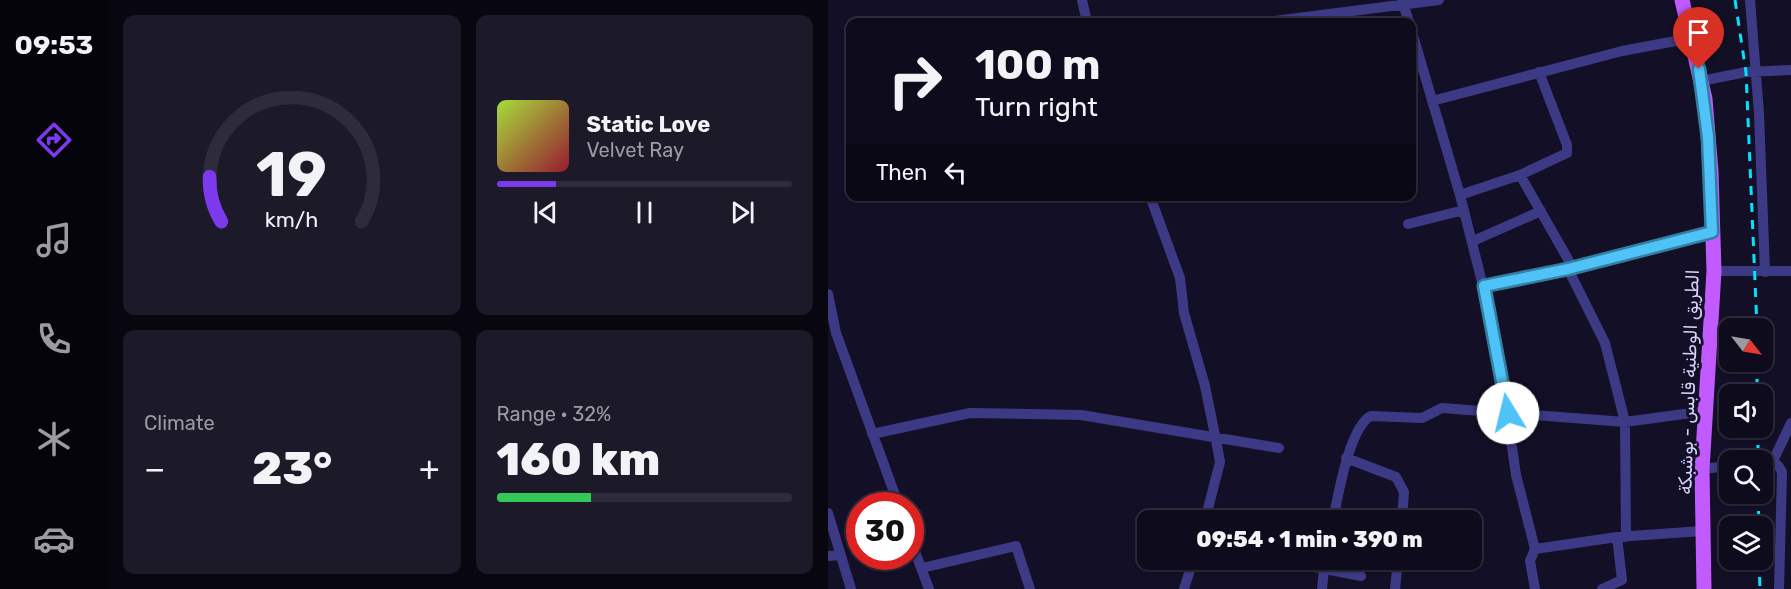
<!DOCTYPE html>
<html lang="en">
<head>
<meta charset="utf-8">
<style>
	body { margin:0; font-family:Rubik,Cairo,sans-serif; background:#1c1929; color:#f1f3f6; height:100vh; display:flex; flex-direction:column; font-size:22px; white-space:nowrap }
	* { box-sizing:border-box; margin:0 }
	p { font-size:20px; color:#9b9ba3 }
	.icon { flex:none; width:33px; height:33px; fill:none; stroke:currentColor; stroke-width:2; stroke-linecap:round; stroke-linejoin:round }
	.map { position:relative; flex:1; overflow:hidden }
	.panel { display:flex; flex-direction:column; gap:15px; padding:15px; background:#08060f; width:720px }
	.panel>* { flex:none }
	.guide { position:absolute; left:18px; top:18px; width:570px; height:183px; border-radius:12px; box-shadow:0 2px 4px #0004,0 0 0 2px #2e2b3b; background:#0e0b1c; color:#f1f3f6; overflow:hidden }
	.needle { width:39px; rotate:121deg }
	.tools { position:absolute; left:891px; top:318px; display:grid; gap:12px }
	.tools a { display:grid; place-items:center; width:54px; height:54px; border-radius:12px; background:#0e0b1c; box-shadow:0 2px 4px #0004,0 0 0 2px #2e2b3b; font-size:30px }
	.speed { position:absolute; left:18px; top:492px; display:flex; gap:12px; font-size:30px; font-weight:700; text-align:center }
	.speed>* { display:grid; place-content:center; width:78px; height:78px; border-radius:50%; background:#0e0b1c; box-shadow:0 2px 4px #0004,0 0 0 2px #2e2b3b; line-height:1 }
	.speed .limit { border:9px solid #d22; background:#fff; color:#111 }
	.pin { position:absolute; display:grid; place-items:center; width:51px; height:51px; color:#fff; margin:-62px -26px; border-radius:50% 50% 50% 0; rotate:-45deg; box-shadow:0 0 6px #0007 }
	.pin .icon { rotate:45deg }
	.me { position:absolute; width:66px; margin:-33px; rotate:351deg; stroke-linejoin:round; filter:drop-shadow(0 0 4px #0008) }
	.turn { display:flex; align-items:center; gap:21px; height:126px; padding:0 30px; font-size:27px }
	.turn .icon { width:78px; height:78px; stroke-width:2.5 }
	.turn b { display:block; font-size:42px; line-height:51px }
	.then { display:flex; align-items:center; height:57px; padding:0 30px; background:#0003; gap:12px; font-size:22px }
	.big { font-size:45px; font-weight:800; line-height:1.1 }
	.panel .tile { flex:1; display:flex; flex-direction:column; justify-content:center; gap:9px; min-width:0; padding:0 21px; border-radius:12px; background:#1c1929 }
	.panel .dial { align-items:center; gap:0 }
	.dial svg { height:156px; overflow:visible; fill:none; stroke:#2e2b3b; stroke-width:7; stroke-linecap:round; text-anchor:middle }
	.dial text { fill:#f1f3f6; stroke:none }
	.song { display:flex; align-items:center; gap:18px }
	.cover { width:72px; height:72px; border-radius:9px; background:linear-gradient(135deg,hsl(80 70% 55%),hsl(350 70% 35%)) }
	.played { height:6px; border-radius:3px; background:linear-gradient(90deg,#7c3aed 20%,#2e2b3b 20%) }
	.keys { display:flex; justify-content:space-around; direction:ltr }
	.heat { display:flex; justify-content:space-between; align-items:center; font-size:33px; direction:ltr }
	.charge { height:9px; border-radius:4px; background:linear-gradient(90deg,#34c759 32%,#2e2b3b 0) }
	.panel .tiles { flex:1; display:grid; gap:15px; grid-template-columns:repeat(2,1fr) }
	.trip { position:absolute; left:309px; top:510px; width:345px; height:60px; border-radius:12px; background:#0e0b1c; box-shadow:0 2px 4px #0004,0 0 0 2px #2e2b3b; font-weight:800; line-height:60px; text-align:center }
	main { display:flex; flex:1; min-height:0 }
	.menu { display:flex; flex-direction:column; width:108px; justify-content:space-around; align-items:center; background:#06040b; color:#9b9ba3 }
	.menu .icon { width:42px; height:42px }
	.menu .active { color:#7c3aed }
	.menu b { font-size:27px; color:#f1f3f6 }
	.map>svg:first-child { display:block }
	.lines { fill:none; stroke-linecap:round; stroke-linejoin:round }
	.minor { stroke:#3d3a85; stroke-width:10 }
	.primary { stroke:#c25bff; stroke-width:15 }
	.rail { stroke:#00e5ff; stroke-width:3; stroke-dasharray:9 8; stroke-linecap:butt }
	.route-casing { stroke:#337fa1; stroke-width:15 }
	.route { stroke:#4fc3f7; stroke-width:10 }
	.labels { text-anchor:middle; dominant-baseline:central; stroke-width:6; stroke-linejoin:round; paint-order:stroke }
	.street-label { font-size:18px; fill:#d9d4ff; stroke:#130f26 }
</style>
</head>
<body>
<main>
<nav class="menu">
<b>09:53</b>
<svg class="icon active" aria-label="directions" viewBox="0 0 24 24"><path d="M12 3l9 9-9 9-9-9zM9 14v-3h6M13 9l2 2-2 2"/></svg>
<svg class="icon" aria-label="music" viewBox="0 0 24 24"><path d="M9 18V5l10-2v13"/><circle cx="6" cy="18" r="3"/><circle cx="16" cy="16" r="3"/></svg>
<svg class="icon" aria-label="phone" viewBox="0 0 24 24"><path d="M5 4h4l2 5-3 2q2 4 5 5l2-3 5 2v4C11 20 4 13 5 4z"/></svg>
<svg class="icon" aria-label="climate" viewBox="0 0 24 24"><path d="M12 3v18M4 7l16 10M4 17L20 7"/></svg>
<svg class="icon" aria-label="car" viewBox="0 0 24 24"><path d="M5 17H2v-5l4-1 3-4h7l3 4 3 1v5h-3M9 17h6M6 11h13"/><circle cx="7" cy="17" r="2"/><circle cx="17" cy="17" r="2"/></svg>
</nav>
<section class="panel">
<div class="tiles">
<div class="tile dial"><svg viewBox="0 0 100 80">
<path d="M14 69A42 42 0 1 1 86 69"/>
<path d="M14 69A42 42 0 0 1 8 46" stroke="#7c3aed"/>
<text x="50" y="56" font-size="32" font-weight="700">19</text>
<text x="50" y="72" font-size="11">km/h</text>
</svg></div>
<div class="tile">
<div class="song"><i class="cover"></i><div><b>Static Love</b><p>Velvet Ray</p></div></div>
<div class="played"></div>
<div class="keys"><svg class="icon" aria-label="previous" viewBox="0 0 24 24"><path d="M18 5L8 12l10 7zM5 5v14"/></svg><svg class="icon" aria-label="pause" viewBox="0 0 24 24"><path d="M8 5v14M16 5v14"/></svg><svg class="icon" aria-label="next" viewBox="0 0 24 24"><path d="M6 5l10 7-10 7zM19 5v14"/></svg></div>
</div>
<div class="tile"><p>Climate</p>
<div class="heat"><a>−</a><b class="big">23°</b><a>+</a></div>
</div>
<div class="tile"><p>Range · 32%</p><b class="big">160 km</b><div class="charge"></div></div>
</div>
</section>
<div class="map">
<svg width="963" height="589" viewBox="0 0 963 589">
	<rect width="100%" height="100%" fill="#130f26"/>
	<g class="lines">
		<path class="minor" d="M254,0l5,22
			M574,0l7,22
			M922,0l9,113 6,159
			M438,22l173,-22
			M584,32l48,163 36,143 20,137 19,74 -5,12 5,28
			M873,81l45,-9 45,-2
			M604,101l190,-50 70,-13
			M692,175l53,93
			M632,195l60,-20 47,-22v-8l-28,-73
			M322,196l30,82 4,35 21,73 11,54 4,22 -15,58
			M580,224l56,-14
			M645,241l68,-30
			M740,269l37,74 20,79 1,115
			M886,271h77
			M656,287l84,-18 144,-37
			M0,294l8,39 63,173
			M44,434l98,-21 111,2 198,33
			M518,458l50,19 8,15 -2,28
			M945,461l18,-38
			M934,463c11,-3 15,-1 20,9l-3,117
			M874,469l28,-3
			M0,513l23,76
			M505,520c5,-23 16,-93 38,-104l51,2 20,-10 183,14 81,-11
			M82,538l19,51
			M707,549l82,-12 85,-6
			M0,556l12,-1
			M451,560l82,16
			M94,568l94,-22 14,43
			M356,589l9,-29
			M494,589l3,-29
			M567,589l3,-29
			M774,589l20,-9 -5,-43"/>
		<path class="primary" d="M854,0l23,99 6,72 3,100 -12,198 2,120"/>
		<path class="rail" d="M907,0l11,72 11,256
			M929,362v32
			M930,428v32
			M930,494l1,32
			M931,560l1,29"/>
	</g>
	<g class="lines">
		<defs>
			<path id="route" d="M680,413l-24,-127 84,-17 144,-37 -4,-95 -9,-68"/>
		</defs>
		<use href="#route" class="route-casing"/>
		<use href="#route" class="route"/>
	</g>
	<g class="labels">
		<g class="street-label">
			<text transform="translate(861 382) rotate(-88)">الطريق الوطنية قابس - بوشبكة</text>
		</g>
	</g>
</svg>
<div class="tools">
<a><svg class="needle" viewBox="-14 -14 28 28"><path d="M0-13l5 13h-10z" fill="#e53935"/><path d="M0 13l5-13h-10z" fill="#9b9ba3"/></svg></a>
<a><svg class="icon" aria-label="sound" viewBox="0 0 24 24"><path d="M4 9h4l5-4v14l-5-4H4zM17 9q2 3 0 6"/></svg></a>
<a><svg class="icon" aria-label="search" viewBox="0 0 24 24"><circle cx="10" cy="10" r="6"/><path d="M15 15l6 6"/></svg></a>
<a><svg class="icon" aria-label="layers" viewBox="0 0 24 24"><path d="M12 4l9 5-9 5-9-5zM3 14l9 5 9-5"/></svg></a>
</div>
<div class="speed"><div class="limit">30</div></div>
<div class="pin" style="left:871px;top:69px;background:#d93025"><svg class="icon" aria-label="arrive" viewBox="0 0 24 24"><path d="M6 21V4h12l-3 4 3 4H6"/></svg></div>
<svg class="me" style="left:680px;top:413px" viewBox="-20 -20 40 40"><circle r="19" fill="#fff"/><path d="M0-13L10 11 0 6-10 11z" fill="#4fc3f7"/></svg>
<div class="trip">09:54 · 1 min · 390 m</div>
<div class="guide">
<div class="turn"><svg class="icon" aria-label="right" viewBox="0 0 24 24"><path d="M7 20v-9h11M14 6l5 5-5 5"/></svg><div><b>100 m</b>Turn right</div></div>
<div class="then">Then<svg class="icon" aria-label="left" viewBox="0 0 24 24"><path d="M17 20v-9H6M10 6l-5 5 5 5"/></svg></div>
</div>
</div>
</main>
</body>
</html>
